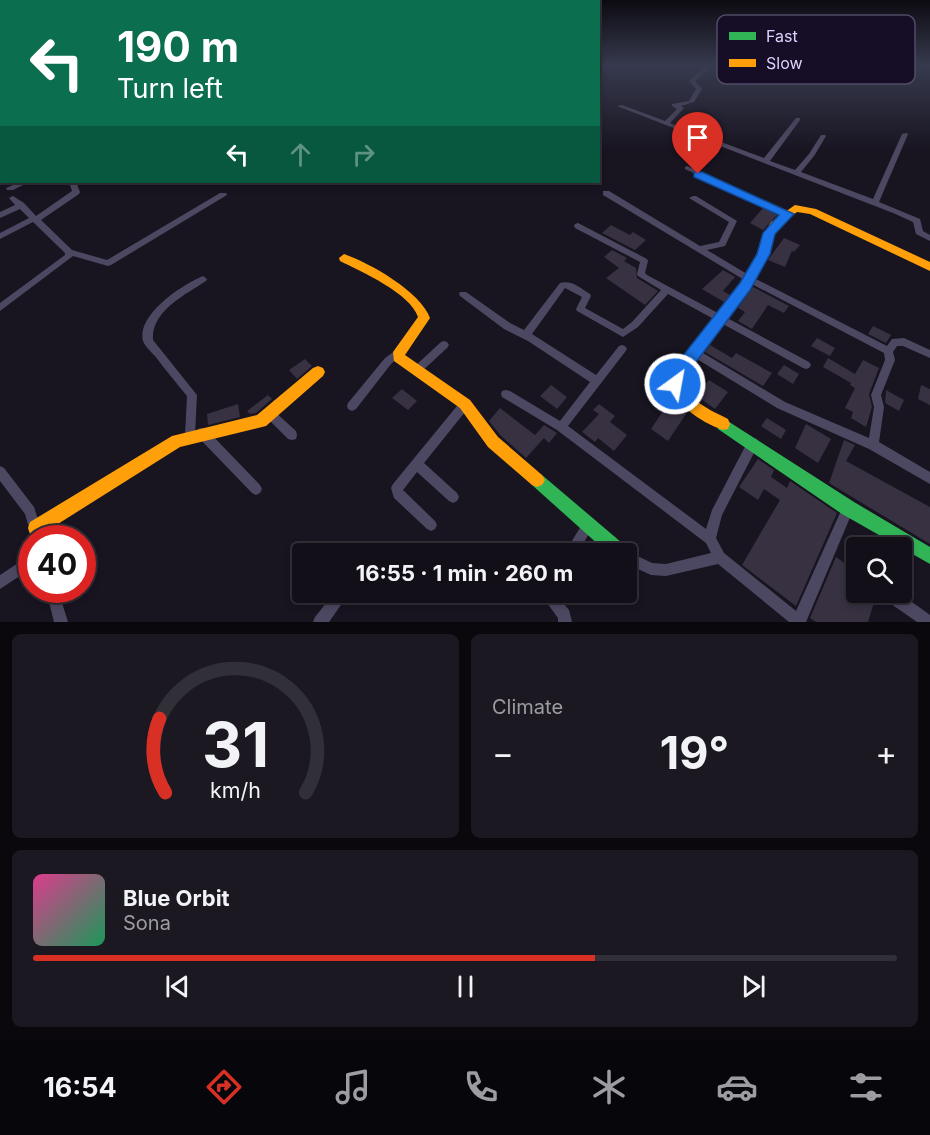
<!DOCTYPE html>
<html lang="en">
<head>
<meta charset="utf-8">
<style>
	body { margin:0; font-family:Inter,sans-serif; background:#1b1821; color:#f1f3f6; height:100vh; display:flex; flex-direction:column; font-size:22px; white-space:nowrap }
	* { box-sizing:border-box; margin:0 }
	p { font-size:20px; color:#9c9ca2 }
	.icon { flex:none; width:33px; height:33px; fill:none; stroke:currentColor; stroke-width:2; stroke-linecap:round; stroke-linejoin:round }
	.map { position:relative; height:622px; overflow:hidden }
	.drawer { display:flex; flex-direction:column; gap:12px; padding:12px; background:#0a080d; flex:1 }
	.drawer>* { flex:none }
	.guide { position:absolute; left:0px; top:0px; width:600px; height:183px; box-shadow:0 3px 9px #0003,0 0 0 2px #312f37; background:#0b6e4f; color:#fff; overflow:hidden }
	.fabs { position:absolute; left:846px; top:537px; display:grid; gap:12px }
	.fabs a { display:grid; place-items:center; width:66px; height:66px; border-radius:6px; background:#120f18; box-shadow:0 3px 9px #0003,0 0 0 2px #312f37; font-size:30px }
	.speed { position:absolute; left:18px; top:525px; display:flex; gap:12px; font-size:30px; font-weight:700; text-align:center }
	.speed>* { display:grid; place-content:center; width:78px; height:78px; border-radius:50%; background:#120f18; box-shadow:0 3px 9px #0003,0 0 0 2px #312f37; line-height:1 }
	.speed .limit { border:9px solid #d22; background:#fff; color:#111 }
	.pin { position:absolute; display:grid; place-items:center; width:51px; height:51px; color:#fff; margin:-62px -26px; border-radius:50% 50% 50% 0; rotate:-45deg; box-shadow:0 0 6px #0007 }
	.pin .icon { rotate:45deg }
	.me { position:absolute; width:66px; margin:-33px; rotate:32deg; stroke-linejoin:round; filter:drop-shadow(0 0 4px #0008) }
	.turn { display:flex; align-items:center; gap:21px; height:126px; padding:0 18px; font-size:27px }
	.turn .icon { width:78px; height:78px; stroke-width:2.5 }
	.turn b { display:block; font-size:42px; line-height:51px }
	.lanes { display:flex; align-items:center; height:57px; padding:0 18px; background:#0003; justify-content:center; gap:30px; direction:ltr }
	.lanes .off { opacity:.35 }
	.big { font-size:45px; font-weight:700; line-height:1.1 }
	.drawer .card { flex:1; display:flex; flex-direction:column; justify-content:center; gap:9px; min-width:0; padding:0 21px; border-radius:9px; background:#1b1821 }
	.drawer .dial { align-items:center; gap:0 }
	.dial svg { height:156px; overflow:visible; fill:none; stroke:#312f37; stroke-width:7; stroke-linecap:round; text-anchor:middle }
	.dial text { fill:#f1f3f6; stroke:none }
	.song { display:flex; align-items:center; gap:18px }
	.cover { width:72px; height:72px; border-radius:9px; background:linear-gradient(135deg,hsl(330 70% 55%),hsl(150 70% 35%)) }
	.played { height:6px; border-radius:3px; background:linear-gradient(90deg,#d93025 65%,#312f37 65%) }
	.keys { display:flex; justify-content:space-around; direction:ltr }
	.heat { display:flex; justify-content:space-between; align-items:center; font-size:33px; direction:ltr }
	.drawer .tiles { flex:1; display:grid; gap:12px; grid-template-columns:1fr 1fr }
	.card:last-child { grid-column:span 2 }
	.trip { position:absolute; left:292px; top:543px; width:345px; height:60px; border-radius:6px; background:#120f18; box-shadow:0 3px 9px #0003,0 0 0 2px #312f37; font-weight:700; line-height:60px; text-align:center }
	.dock { display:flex; height:96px; justify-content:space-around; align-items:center; background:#07060a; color:#9c9ca2 }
	.dock .icon { width:42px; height:42px }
	.dock .active { color:#d93025 }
	.dock b { font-size:27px; color:#f1f3f6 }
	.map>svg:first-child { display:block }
	.building { fill:#373142 }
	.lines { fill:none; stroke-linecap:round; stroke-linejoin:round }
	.street { fill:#4d4861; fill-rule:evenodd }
	.fast { fill:#30b455; fill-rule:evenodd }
	.slow { fill:#ff9f0a; fill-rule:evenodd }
	.route { fill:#1a73e8; stroke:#114b97; stroke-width:1.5 }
	.key { fill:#160e26; stroke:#524967; stroke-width:1.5 }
	.key-label { font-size:16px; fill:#dfd2ff }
</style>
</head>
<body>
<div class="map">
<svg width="930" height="622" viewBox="0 0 930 622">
	<rect width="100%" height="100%" fill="#181420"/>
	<path class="building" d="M763,208l14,7 -14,15 -13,-7z
		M611,225l19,10 3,-3 13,8 -11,10 -33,-17z
		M784,238l16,7 -6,7 -2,-1 -7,16 -17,-7z
		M612,250l15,8 -3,3 12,7 1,10 21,13 -13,14 -39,-27 13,-10 -15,-11z
		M723,270l12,7 -12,14 7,4 -6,7 -22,-13z
		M753,287l36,19 -5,7 -16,-8 -16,24 -14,-8 7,-9 -7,-4z
		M873,326l18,9 -5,8 -18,-9z
		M817,338l18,10 -5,8 -19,-10z
		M710,345l22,13 4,-5 36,20 -9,13 -58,-34z
		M828,358l27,16 8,-14 16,8 -10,26 3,13 -6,20 -15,-9 2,-6 -8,-4 10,-20 -5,-3 1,-2 -28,-16z
		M305,359l7,7 -15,13 -8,-9z
		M784,365l15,9 -6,10 -16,-10z
		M660,373l8,5v7l-8,10 -12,-8z
		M709,380l19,12 -13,17 -18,-13z
		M551,385l16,12 -10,12 -17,-13z
		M921,385l9,4v16l-12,-6z
		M402,389l15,12 -9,9 -16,-12z
		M886,390l18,10 -5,11 -14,-8z
		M268,395l4,4 -16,14 -6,1 -3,-3z
		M669,402l17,12 -18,27 -17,-12z
		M238,404l2,13 -32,8 -1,-11z
		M599,404l16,12 -5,6 17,13 -13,16 -16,-13 -3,4 -13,-10 17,-18 -6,-4z
		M500,408l35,27 9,-10 13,8 -8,10 -5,-5 -18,20 -26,-23 -11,-14z
		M767,418l19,12 -5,9 -20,-13z
		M806,424l25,15 -13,24 -23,-15z
		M844,440l11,5 -9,16 84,46v37l-101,-61z
		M758,459l16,11 -3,7 16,11 3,-7 47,32 -41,93 -54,-41 38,-65 -16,-11 -6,11 -19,-13z
		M836,557l20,14v21h21l-9,30h-52l-6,-4z"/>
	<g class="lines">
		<path class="street" d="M2,65v4l-2,1v-4z
			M707,65h6l-18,16 7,8 -8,13 -13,4 3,2 -14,15 94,35 32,-40h4v2l-30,41 25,9 14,-16 12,-19h4l1,1 -12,20 -13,16 72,27 29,-65 5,-1 1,1 -29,68 41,17 3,12 7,4v6l-14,-7 -3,-12 -20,-9 -276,-107 5,-1 43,16 12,-12 -5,-3v-2l17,-3 7,-12 -7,-8z
			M0,109l2,1v4l-2,-1z
			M0,122h2v4h-2z
			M687,166l104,46 1,2 -1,2h-6l-100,-47v-2z
			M20,182h9l-16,8h-6l-1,-2z
			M69,182h7l4,10 -1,2 -38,26 31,30 35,10 113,-67h6l1,2 -116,70 -3,1 -35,-10 -73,55v-8l65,-48v-2l-32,-31 -33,17v-6l29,-15 -9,-9 -20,9v-6l15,-7 -6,-7 4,-2 11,7 12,13 36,-25z
			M603,191h6l91,55 19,-4 10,-20 -40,-24 4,-2h3l41,25 -12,25 -18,4 45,27 135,69 5,-7 12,-1 26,12v8l-27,-12h-6l-4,6 2,8 -14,35 3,12 -5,35 51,30v12l-61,-35 -92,-41 -85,-52 -2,-3 2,-3 3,-1 3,1 87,52 84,36 5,-31 -3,-12 14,-35 -1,-7 -138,-72 -143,-86z
			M578,223l69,36 1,2 -3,12 2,2 162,87 2,3 -2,3 -3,1 -3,-1 -135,-74 -30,33 -15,10 -46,-26 -1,-2 6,-12 -17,-9 -33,46 64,41 23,-29 3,-1 3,1 2,3 -2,3 -57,74 138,103 6,-19 37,-71 4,-1 4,1 1,4 -1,4 -35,68 -6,23 8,15 72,58 48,-107 4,-2 4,2 2,4 -48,114h-17l-71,-58 -52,12 -15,-1 -24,-11v-10h-5l5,-3 25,12 14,1 45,-11 -5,-10 -149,-113 -55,-33 -1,-3 1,-3 4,-1 4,1 50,30 30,-39 -62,-41 -24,-12 -44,-33 -1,-2 1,-2h6l44,31 14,7 36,-47c12,-3 20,5 30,11l1,2 -6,12 38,21 9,-7 29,-32 -23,-14 -1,-2 3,-12 -65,-34 -1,-2 1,-2z
			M203,276l4,3 -1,2c-21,14 -55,30 -53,59l44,55 -2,40 -1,4 -4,1 -4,-1 -1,-4 2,-39c-11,-13 -22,-27 -32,-40 -4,-4 -10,-10 -12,-15 -7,-26 40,-57 60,-65z
			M444,341l3,1 2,3 -2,3 -27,25 -3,1 -3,-1 -2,-3 2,-3 27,-25z
			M399,348l3,1 2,3 -13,12 -35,45 -4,2 -4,-2 -1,-3 1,-3 37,-45z
			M465,399l4,2 1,3 -1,3 -45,56 33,30 2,4 -2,4 -4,2 -4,-2 -32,-29 -14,18 32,31 2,4 -2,4 -4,2 -4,-2 -33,-31 -3,-10 2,-4 68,-83z
			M270,409l4,2 22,20 1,4 -1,4 -4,1 -4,-1 -22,-22 -1,-3 1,-3z
			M202,428l4,1 54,56 2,4 -2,4 -4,2 -4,-2 -54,-56 -1,-4 1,-4z
			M0,466l4,2 30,39 10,31h-12l-7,-24 -25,-33z
			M588,519l4,2 2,4 -17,29h-13l20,-33z
			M32,554v14l-32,21v-14z
			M46,590h12l10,32h-14z
			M335,592h15l-21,30h-16l2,-5z
			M539,592h15l15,18 3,12h-14v-4z
			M880,592h18l32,23v7h-13l-36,-25z"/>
		<path class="fast" d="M723,418l131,84 76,45v17l-88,-50 -124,-85 -2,-5 2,-5z
			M537,473l5,2 86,73 2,6 -2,6 -1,-6h-18l-77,-69 -3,-5 3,-5z"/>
		<path class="slow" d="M795,205l21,4 114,53v9l-120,-57 -13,-2 -18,14 -5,7 -5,21 -20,36 -65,87c0,23 27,33 44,42l2,5 -2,5 -5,1c-23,-8 -52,-27 -53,-54l71,-92 18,-30 5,-21 7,-11z
			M344,254c26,9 77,38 86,64l-25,37 65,45 28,37 44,38 3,5 -3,5 -5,2 -5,-2 -44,-38 -28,-39 -66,-47 -1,-9 25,-35c-8,-24 -56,-45 -78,-56l-1,-3z
			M318,366l5,2 2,4 -2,4 -57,50 -86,21 -138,87 -6,2 -6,-2 -2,-6 2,-6 142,-86 85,-21 56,-47z"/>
	</g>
	<linearGradient id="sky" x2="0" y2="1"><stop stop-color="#0d0b12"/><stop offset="0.43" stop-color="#373a4e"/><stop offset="1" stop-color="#373a4e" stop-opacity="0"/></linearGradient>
	<rect width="930" height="152" fill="url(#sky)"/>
	<path class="route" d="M694,172h8l92,42 -19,20 -5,20 -20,36 -66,88 -4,11 -5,2 -8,-7 4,-13 69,-88 17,-29 6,-21 16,-18 -85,-38z"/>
	<rect x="717" y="15" width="198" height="69" rx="9" class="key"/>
	<rect x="729" y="32" width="27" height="8" fill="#30b455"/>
	<rect x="729" y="59" width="27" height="8" fill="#ff9f0a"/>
	<g class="key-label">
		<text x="766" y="42">Fast</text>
		<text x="766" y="69">Slow</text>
	</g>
</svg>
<div class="fabs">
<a><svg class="icon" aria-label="search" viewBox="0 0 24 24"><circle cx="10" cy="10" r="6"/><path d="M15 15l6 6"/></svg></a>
</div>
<div class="speed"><div class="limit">40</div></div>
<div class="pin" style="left:698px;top:174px;background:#d93025"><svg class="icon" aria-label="arrive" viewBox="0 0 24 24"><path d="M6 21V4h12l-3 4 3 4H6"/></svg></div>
<svg class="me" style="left:675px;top:384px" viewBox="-20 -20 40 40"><circle r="17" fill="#1a73e8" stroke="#fff" stroke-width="3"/><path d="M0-11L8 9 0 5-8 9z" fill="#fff"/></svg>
<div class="trip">16:55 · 1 min · 260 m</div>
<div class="guide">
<div class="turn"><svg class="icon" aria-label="left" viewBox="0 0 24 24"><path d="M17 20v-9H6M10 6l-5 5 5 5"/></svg><div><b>190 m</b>Turn left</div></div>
<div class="lanes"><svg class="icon" aria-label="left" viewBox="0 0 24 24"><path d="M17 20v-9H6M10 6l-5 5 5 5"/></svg><svg class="icon off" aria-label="ahead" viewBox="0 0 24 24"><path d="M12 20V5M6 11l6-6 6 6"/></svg><svg class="icon off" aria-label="right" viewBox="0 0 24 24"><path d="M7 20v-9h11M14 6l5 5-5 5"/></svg></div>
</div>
</div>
<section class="drawer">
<div class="tiles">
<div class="card dial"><svg viewBox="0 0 100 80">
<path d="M14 69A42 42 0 1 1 86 69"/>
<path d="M14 69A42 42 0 0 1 11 31" stroke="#d93025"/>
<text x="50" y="56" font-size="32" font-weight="700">31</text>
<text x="50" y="72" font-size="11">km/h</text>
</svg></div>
<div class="card"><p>Climate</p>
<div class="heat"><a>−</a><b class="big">19°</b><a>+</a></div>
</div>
<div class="card">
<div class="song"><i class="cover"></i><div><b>Blue Orbit</b><p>Sona</p></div></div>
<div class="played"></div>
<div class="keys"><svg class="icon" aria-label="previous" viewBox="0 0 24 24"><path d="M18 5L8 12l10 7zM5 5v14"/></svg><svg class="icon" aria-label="pause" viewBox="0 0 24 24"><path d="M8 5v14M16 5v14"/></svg><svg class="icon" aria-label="next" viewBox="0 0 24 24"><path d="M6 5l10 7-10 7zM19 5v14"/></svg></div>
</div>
</div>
</section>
<nav class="dock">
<b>16:54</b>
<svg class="icon active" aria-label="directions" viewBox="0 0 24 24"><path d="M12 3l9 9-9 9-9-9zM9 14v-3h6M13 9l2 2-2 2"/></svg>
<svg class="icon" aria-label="music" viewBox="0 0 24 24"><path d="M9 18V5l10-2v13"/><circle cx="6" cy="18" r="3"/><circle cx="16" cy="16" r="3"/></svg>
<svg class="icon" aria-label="phone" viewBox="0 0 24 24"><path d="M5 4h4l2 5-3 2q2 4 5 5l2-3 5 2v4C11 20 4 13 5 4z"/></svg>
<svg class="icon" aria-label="climate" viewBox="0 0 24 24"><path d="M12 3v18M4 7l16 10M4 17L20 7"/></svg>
<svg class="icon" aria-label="car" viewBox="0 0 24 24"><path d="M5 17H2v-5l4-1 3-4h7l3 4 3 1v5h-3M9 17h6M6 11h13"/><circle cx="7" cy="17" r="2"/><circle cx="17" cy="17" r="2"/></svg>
<svg class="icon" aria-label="filters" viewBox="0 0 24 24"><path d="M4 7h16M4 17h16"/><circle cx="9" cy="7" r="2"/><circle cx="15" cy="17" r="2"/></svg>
</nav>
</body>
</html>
